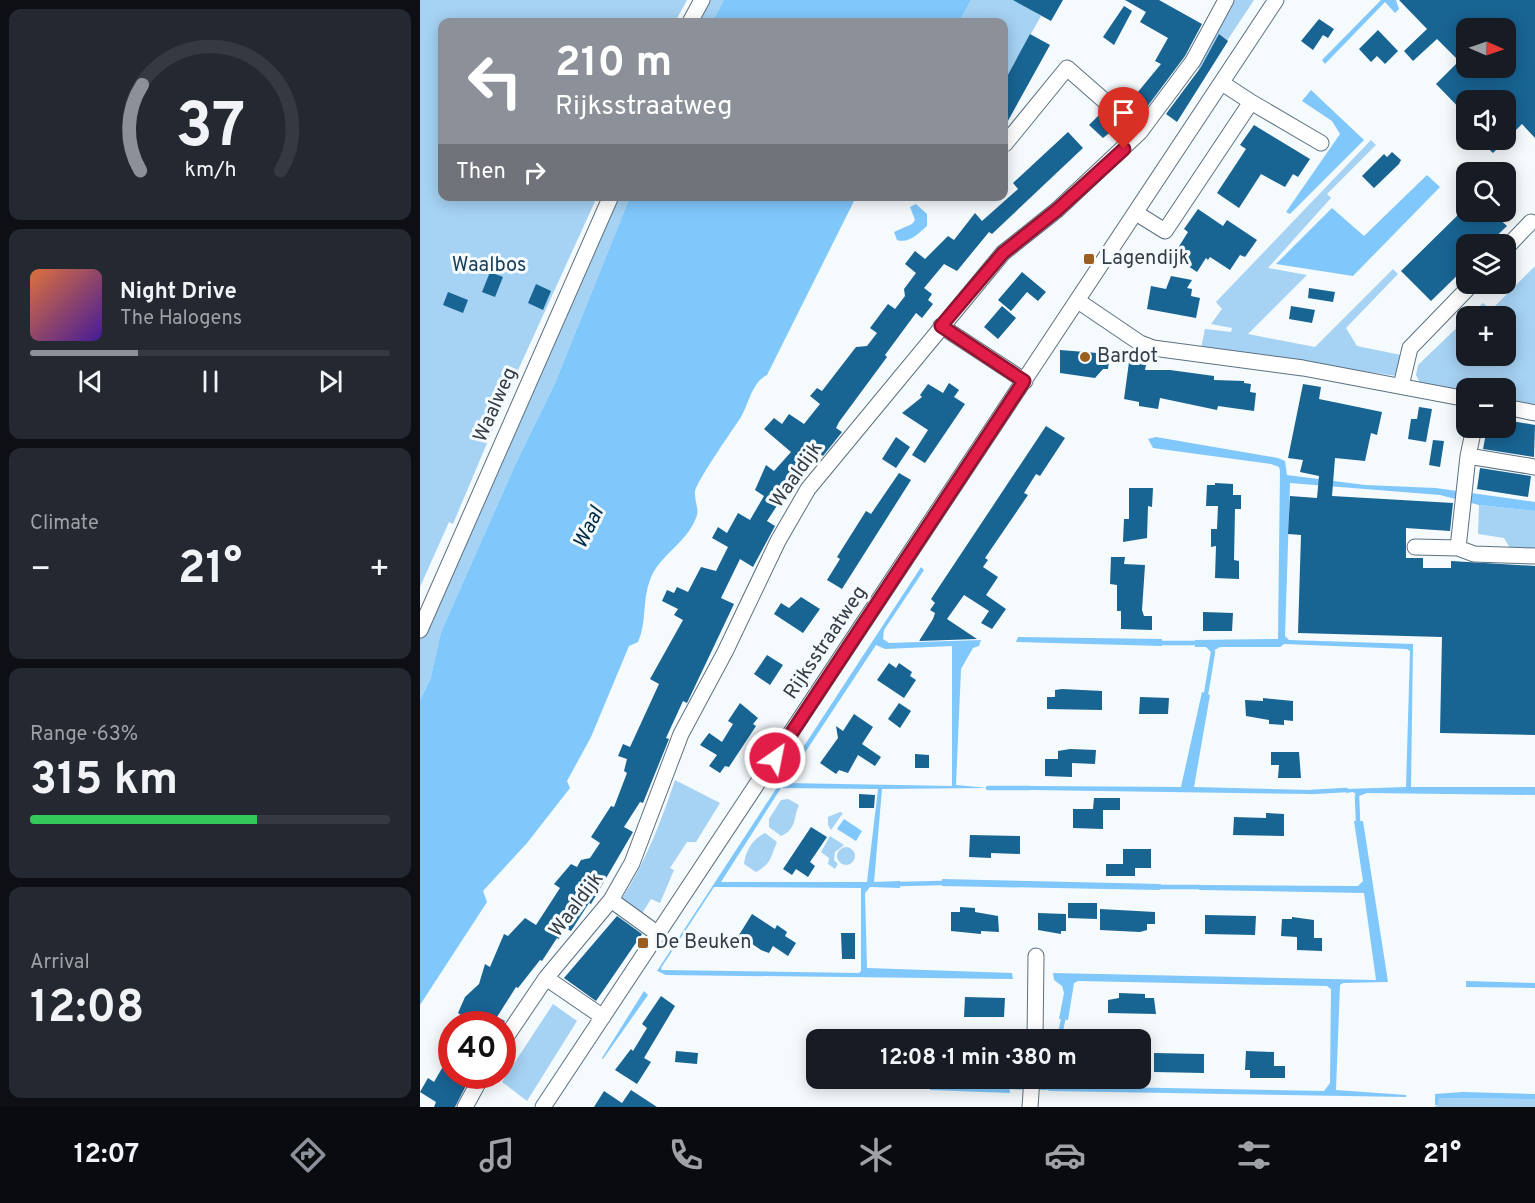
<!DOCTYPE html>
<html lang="en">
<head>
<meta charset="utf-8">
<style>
	body { margin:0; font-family:Overpass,sans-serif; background:#242831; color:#f1f3f6; height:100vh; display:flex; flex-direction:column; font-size:22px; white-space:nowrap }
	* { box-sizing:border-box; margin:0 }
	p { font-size:20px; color:#9ea1a6 }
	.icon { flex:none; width:33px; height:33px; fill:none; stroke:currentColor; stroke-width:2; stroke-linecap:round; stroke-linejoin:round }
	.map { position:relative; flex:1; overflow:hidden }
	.details { display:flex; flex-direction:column; gap:9px; padding:9px; background:#0d0f14; width:420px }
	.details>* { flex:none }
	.guide { position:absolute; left:18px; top:18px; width:570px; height:183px; border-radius:12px; box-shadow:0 3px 15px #0003; background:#8c9099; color:#fff; overflow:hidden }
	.needle { width:39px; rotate:92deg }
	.controls { position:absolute; left:1036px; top:18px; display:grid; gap:12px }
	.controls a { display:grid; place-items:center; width:60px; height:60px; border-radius:12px; background:#171b24; box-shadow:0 3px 15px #0003; font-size:30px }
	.speed { position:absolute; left:18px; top:1011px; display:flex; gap:12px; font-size:30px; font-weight:700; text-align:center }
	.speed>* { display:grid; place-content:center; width:78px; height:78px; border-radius:50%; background:#171b24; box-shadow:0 3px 15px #0003; line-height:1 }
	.speed .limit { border:9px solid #d22; background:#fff; color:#111 }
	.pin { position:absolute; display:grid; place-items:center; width:51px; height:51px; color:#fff; margin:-62px -26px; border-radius:50% 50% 50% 0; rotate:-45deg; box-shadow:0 0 6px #0007 }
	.pin .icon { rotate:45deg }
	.me { position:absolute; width:66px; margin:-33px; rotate:33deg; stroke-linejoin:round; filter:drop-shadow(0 0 4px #0008) }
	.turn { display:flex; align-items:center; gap:21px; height:126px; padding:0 18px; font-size:27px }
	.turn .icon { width:78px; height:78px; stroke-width:2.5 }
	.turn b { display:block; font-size:42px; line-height:51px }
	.then { display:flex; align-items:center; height:57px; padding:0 18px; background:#0003; gap:12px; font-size:22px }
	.big { font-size:45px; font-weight:700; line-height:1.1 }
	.details .widget { flex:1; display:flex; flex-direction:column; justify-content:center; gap:9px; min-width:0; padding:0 21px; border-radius:12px; background:#242831 }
	.details .dial { align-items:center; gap:0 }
	.dial svg { height:156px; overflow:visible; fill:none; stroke:#363941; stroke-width:7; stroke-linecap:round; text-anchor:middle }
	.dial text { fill:#f1f3f6; stroke:none }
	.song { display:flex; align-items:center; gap:18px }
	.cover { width:72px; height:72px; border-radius:9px; background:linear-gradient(135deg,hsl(20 70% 55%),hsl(260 70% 35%)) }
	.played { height:6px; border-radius:3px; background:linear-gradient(90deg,#8c9099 30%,#363941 30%) }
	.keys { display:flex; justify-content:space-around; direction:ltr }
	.heat { display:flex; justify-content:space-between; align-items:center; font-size:33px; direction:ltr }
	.charge { height:9px; border-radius:4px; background:linear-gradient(90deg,#34c759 63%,#363941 0) }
	.trip { position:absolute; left:386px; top:1029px; width:345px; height:60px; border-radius:12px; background:#171b24; box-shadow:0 3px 15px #0003; font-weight:700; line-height:60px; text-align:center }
	.dock { display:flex; height:96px; justify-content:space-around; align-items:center; background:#090b0e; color:#9ea1a6 }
	.dock .icon { width:42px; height:42px }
	.dock .selected { color:#8c9099 }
	.dock b { font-size:27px; color:#f1f3f6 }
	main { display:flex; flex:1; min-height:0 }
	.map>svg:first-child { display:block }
	.green { fill:#a6d2f3 }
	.water { fill:#80c7fb; fill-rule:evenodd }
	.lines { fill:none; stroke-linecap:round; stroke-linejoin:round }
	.stream { stroke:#80c7fb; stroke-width:4.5 }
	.building { fill:#186493; fill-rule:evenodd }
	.minor-casing { stroke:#5c7181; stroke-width:17 }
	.minor { stroke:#fff; stroke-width:15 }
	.route-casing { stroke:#92132f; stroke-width:15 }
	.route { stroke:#e11d48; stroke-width:10 }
	.poi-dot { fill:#9a5e20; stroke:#f5fafd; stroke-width:2 }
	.labels { text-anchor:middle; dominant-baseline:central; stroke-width:6; stroke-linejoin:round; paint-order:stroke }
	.poi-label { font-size:20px; fill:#353e46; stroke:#f5fafd; text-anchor:start }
	.park-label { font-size:20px; fill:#1a415c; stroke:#f5fafd }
	.street-label { font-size:20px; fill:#353e46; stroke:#f5fafd }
	.water-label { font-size:21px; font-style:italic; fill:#022c45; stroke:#f5fafd }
</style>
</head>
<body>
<main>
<section class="details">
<div class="widget dial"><svg viewBox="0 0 100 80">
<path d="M14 69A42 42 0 1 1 86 69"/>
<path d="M14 69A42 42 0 0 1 15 25" stroke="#8c9099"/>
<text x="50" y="56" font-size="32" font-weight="700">37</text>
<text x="50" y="72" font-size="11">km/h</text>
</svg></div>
<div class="widget">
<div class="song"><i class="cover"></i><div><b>Night Drive</b><p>The Halogens</p></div></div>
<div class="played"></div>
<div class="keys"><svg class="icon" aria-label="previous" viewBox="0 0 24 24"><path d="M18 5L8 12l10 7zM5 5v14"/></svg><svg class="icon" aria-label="pause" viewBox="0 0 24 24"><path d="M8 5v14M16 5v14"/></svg><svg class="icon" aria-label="next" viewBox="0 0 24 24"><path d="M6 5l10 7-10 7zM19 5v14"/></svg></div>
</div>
<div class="widget"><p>Climate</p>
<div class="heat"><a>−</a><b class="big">21°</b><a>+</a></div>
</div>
<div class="widget"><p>Range · 63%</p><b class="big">315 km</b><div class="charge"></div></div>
<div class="widget"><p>Arrival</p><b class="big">12:08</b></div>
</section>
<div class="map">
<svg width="1115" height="1107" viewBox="0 0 1115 1107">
	<rect width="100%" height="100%" fill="#f5fafd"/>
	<path class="green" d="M0,0h267l-12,22h-233v174l155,1 -83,182 -61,145 -4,-2 -29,65z
		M287,0h17l-12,22h-17z
		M551,0h45l25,16 -37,66v-60h-45z
		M810,0h24l-49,74 -10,-9z
		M951,140l5,5 -49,49 4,4 -63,70 39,7 -59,59 67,13 78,-78 5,5 -52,54 11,18 44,9 -4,21 -196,-28 4,-19 26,3 1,-4 -21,-4 11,-15 -6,-7z
		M194,197h16l-75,186 -39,80 -75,169 -11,48 -10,20v-61z
		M1115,266v139l-29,-5v-12h-39v5l-46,-8 -5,-10 2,-10 49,-47v38h39v-40h-37l14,-13 8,7z
		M1059,505l56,6v38l-25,-1 -6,-10 -26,-4z
		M255,780l45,23 -24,39h-9l-17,26 4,2 -14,33 -9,-4 -10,16 -20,-15c24,-37 40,-78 54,-120z
		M368,799l11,6c-6,13 -2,24 -18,31l-12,-9v-8l12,-19z
		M420,812l3,1 -12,17 -3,-5v-8z
		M345,833l12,9c-7,16 -5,21 -21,30l-12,-8c2,-14 8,-24 21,-31z
		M410,836l14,9 -9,7 -1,8 4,4 -3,5 -7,-5 1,-6 -8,-6z
		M417 856a9 9 0 1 1 18 0a9 9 0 1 1-18 0Z
		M133,1004l24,17 -50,80 -25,-19z
		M1018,1098l97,1v8h-101l4,-2z"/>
	<path class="water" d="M304,0h247l-12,22h-247z
		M961,0h15l3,9 -4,4 -10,-11 -60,62 -3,-4z
		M891,90l53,50 -74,74 -4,-2 54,-78 -8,-13 -30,-20z
		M1007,175l13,12 -87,89 -77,-12 56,-56 32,28z
		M210,197h226l-89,178c-15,7 -18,28 -26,42 -8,12 -44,64 -46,74 -1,9 5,19 1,27 -10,26 -37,37 -46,62 -8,21 -3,42 -12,62l-9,4 -38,91 -24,44 3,7 -43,55 -44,48 4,11 -67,103v-305l10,-20 11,-48 75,-169 39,-80z
		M496,204l11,10v12c-8,7 -18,18 -30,14l-3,-8 18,-8 3,-4 -5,-13z
		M736,437l122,21 7,3 2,14 78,10 71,3 99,14v9l-56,-6 -39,-10 -150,-12 -5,153 4,4 124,4 -2,143h124v8l-168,-2 -8,3 -6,-4 -7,1v-4l60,-2 4,-136 -3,-2 -123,-5 -4,3h-60l-9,5 -5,-5h-11v-7l83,-1 2,-168 -1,-4 -8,-3 -118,-16 -5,-9z
		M501,567l3,3 -40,60 -1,9 6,4 92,-3 -2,6 -6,2 -12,21 -5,116 32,3 -106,1 -8,93 26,-1v7l-30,-1 -5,6 2,75 145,5 1,6 -347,-4 -9,-4zM456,645l9,4 67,-3v140l-167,-3zM361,788l97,1 -11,93h-146zM294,887l147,1v83l-2,2 -197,-3 -1,-2z
		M598,637l144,2v7l-146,-4z
		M782,692l8,3 -16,92 117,3v4l-280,-4 -1,-4 151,1z
		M424,819l18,12 -6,10 -19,-12z
		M934,821h9l25,161 -45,1 -3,2 -4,105 70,5v2l-357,-6 -3,-3 1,-9h10l3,7 264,5 6,-8 1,-94 -4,-3 -249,-5 -4,2 -6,37 -9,-1 5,-26 -2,-7 -8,-6 -1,-7 323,7 -12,-87 -165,-3 1,-5 158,1 5,-5z
		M522,879l219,5 -1,6 -218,-4z
		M1046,981l69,2v5l-69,-1z
		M224,991l4,4 -45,64 -1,-1z
		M510,1083l79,1 1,9 -80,-3z
		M1043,1092l72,2v5l-96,-1 -1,7h-3v-11z"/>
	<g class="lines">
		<path class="stream" d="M742,643h33
			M786,694l7,-42
			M568,788h42
			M891,792l35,-2
			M937,796l1,25
			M480,884l42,-1
			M740,887h39
			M639,1040l4,-20
			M591,1087l35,1"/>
	</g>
	<path class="building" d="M593,0h50l-12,21z
		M705,0h34l43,24 -17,32 -44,59 -13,-11 33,-40 -6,-3 13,-23 -28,-16 6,-10z
		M979,0h136v138l-13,-14 -29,29 -14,-13h27v-40h-39v16l-31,-32 23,-23 -22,-22 -24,22 -9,-10 23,-22zM1047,28h39v40h-39z
		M704,6l8,5 -18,34 -11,-8z
		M899,19l15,10 -6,9 -5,-3 -10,15 -12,-9z
		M958,30l20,21 -13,13 -8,-8 -6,6 -12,-13z
		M610,34l20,11 -46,83v-46z
		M799,34l9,7 -51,81 -11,-8 35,-47z
		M682,112l16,14 -15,12 -14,-13z
		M834,125l56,34 -12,18 -5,-3 -8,13 -24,-13 -22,34 -22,-15 29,-44 -6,-4z
		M648,132l15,16 -91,86 -3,-2 -32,39 -13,-7 -20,24 8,6 -4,6 5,4 -11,14 -6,-5 -31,42 2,2 -48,65 -3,6 6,4 -19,24 -3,-2 -31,42 -4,4 -3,-2 -15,23 8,5 -22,41 -13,-8 -19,39 13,6 -47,99 -4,-2 -17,37 3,1 -26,64 -3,-1 -16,25 9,5 -42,72 -2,-1 -18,28 -6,-3 -6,11 -2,-1 -15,23 -2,-1 -22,28 -2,-1 -19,30 8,4 -2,3h-40l4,-5 -9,-6 7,-16 14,-13 6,-20 5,3 14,-33 4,2 17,-18 11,7 24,-37 -6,-4 17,-20 6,3 4,-7 9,-2 10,-15 -9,-6 20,-31 3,1 13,-34 -3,-2 3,-12 -9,-3 5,-12 7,3 29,-63 -9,-5 33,-59 -9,-5 4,-6 -16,-8 5,-11 7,3 3,-6 11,5 13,-25 15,4 12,-24 -16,-9 6,-11 9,6 11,-20 12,7 14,-24 -9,-6 11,-25 8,6 17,-19 -27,-23 10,-11 8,6 7,-10 15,10 16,-20 -10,-8 7,-8 5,3 34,-44 11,-1 10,-13 -7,-5 18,-24 7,5 10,-13 -1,-7 12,-16 -11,-9 10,-13 10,8 23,-23 6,4 21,-27 7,8 36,-32 -5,-6z
		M972,152l9,8 -2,4 -25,24 -12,-12 22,-22 3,3z
		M778,209l25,17 4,-6 30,20 -12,17 -5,-2 -10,15 -20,-13 -2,3 -2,-2 -9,14 -24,-16 15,-24 -4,-3z
		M1041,212h31l15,14 -19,18h-21v22l-36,35 -30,-30z
		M70,272l13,5 -8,20 -13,-5z
		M602,272l24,20 -8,9 -11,-9 -16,19 -13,-11z
		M751,276l21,4 -5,8 5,1 -1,7 9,2 -4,20 -49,-9 4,-23 15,3z
		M116,284l15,7 -8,19 -15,-7z
		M889,288l26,4 -2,10 -25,-4z
		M28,292l20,8 -5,13 -20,-8z
		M582,306l14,12 -18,21 -14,-12z
		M871,306l24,4 -3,13 -23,-4z
		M640,350l50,4 -2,15h-5l-8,9 -35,-5z
		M709,362l17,3 -1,5h25l44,6v4l30,1v2l7,1 -1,8 6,1 -2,18 -36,-5 -1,4 -57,-12 -2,11 -19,-3v-4l-15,-3z
		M529,383l10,7 -5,7 11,7 -40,59 -13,-8 16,-25 -26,-17 20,-16 -2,-2 8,-11 15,9z
		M883,384l18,3 -2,12 63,13 -5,23 -6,-2 -6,28 -30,-3 -3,38 121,7 -3,28 -44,-3v30h17v10h28v-7l84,5v169l-95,-2 2,-96 -144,-4 3,-98 -13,-1 2,-38 27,2 2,-22 -19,-4 3,-12 -15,-2z
		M999,407l13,2 -6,33 -18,-3 3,-20h6z
		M1086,420l29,5 -1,32 -51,-8 4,-21h19z
		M626,426l19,12 -25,38 -4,-2 -12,19 4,2 -43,63 3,2 -5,7 15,10 -12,18 20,14 -14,20 -11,-6 8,-12 -25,-16 -17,24 30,20 -58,2 14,-22 2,-6 -5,-3 5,-7 -4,-4z
		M476,437l14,10 -14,21 -14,-9z
		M1013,440l11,1 -4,26 -11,-2z
		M1060,468l51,8 -3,21 -51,-8z
		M479,473l12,7 -69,109 -15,-9 13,-21 -3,-2 29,-46 5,3z
		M795,483l18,1v11h8v14h-6l-1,51 5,1v18l-24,-1 1,-32 -5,1v-18h6l1,-23h-12l1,-21h8z
		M709,488h24l-1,19 -4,-1 -1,32 -24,4 1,-23h5z
		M691,557h14l-1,7 21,1 -3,45 2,6h8v14l-31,-1v-18h-4v-26l-7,-1z
		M381,597l19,12 -17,24 -29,-19 7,-11 8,5z
		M783,612l30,1 -1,18h-29z
		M347,655l16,10 -13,20 -16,-11z
		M469,663l7,5 3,-5 13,9 -2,4 6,4 -12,18 -27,-18z
		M642,689l40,2v19l-55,-1v-12h8v-7z
		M720,697l29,1 -1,16h-29z
		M843,698l30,3v20l-9,-1v5l-15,-1v-4l-23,-4 -1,-16 18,1z
		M320,703l18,15 -5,6 3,2 -27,41 -4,-1 -5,7 -11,-7 8,-11 -17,-10 9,-12 13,9 11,-18 -5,-3z
		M479,703l12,8 -11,17 -12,-9z
		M434,714l19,13 -11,17 19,13 -6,9 -17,-11 -10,18 -9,-3 -3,4 -16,-11 18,-25 -2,-12 7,5z
		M650,749l26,1 -1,14 -23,-1v14l-27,-1v-17h13v-8z
		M851,752h28l2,26h-23l1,-13h-8z
		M495,754l14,1v13h-14z
		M439,794l16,1 -1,13h-15z
		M674,798h26v12h-17v19l-30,-1v-19h20z
		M846,813l18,1v22l-51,-1 1,-18 32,1z
		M391,827l16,10 -17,25 5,4 -7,11 -12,-8 -4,6 -9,-6z
		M550,835l50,1v18l-29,-1v5l-22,-1z
		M703,849h28v19h-16v8h-29v-12h17z
		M648,903h29v16l-29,-1z
		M540,907l15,1v4l23,4 1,16 -18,-1v3l-30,-3v-19h9z
		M680,909l55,3v12h-8v6l-7,2 -40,-2z
		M618,913l28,1v17h-5v3l-23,-4z
		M332,914l23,15 2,-4 10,7 -2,4 11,7 -8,13 -15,-10 -4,7 -8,-3 -22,-15z
		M785,915l51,1 -1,19 -50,-1z
		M197,916l25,18 -46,67 -32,-23z
		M872,917l22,3v18h8v13l-25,-1v-13l-16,-1 1,-17h10z
		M421,933h14v26h-13z
		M699,993l26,1v4h9l2,16 -48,-1v-13l11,-2z
		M241,996l14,10 -31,52 7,4 -14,22 -22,-14 16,-21 2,2 14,-23 -5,-4z
		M545,997l40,1 -1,19h-40z
		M32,1051v25h19l-16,31h-21l2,-5 -16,-10 8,-14 6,4z
		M256,1051l22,2 -1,11 -22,-2z
		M826,1051l28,1v14h11v12h-35v-8h-5z
		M734,1053l50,1v19l-50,-1z
		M211,1090l26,17h-63l10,-16 18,12z"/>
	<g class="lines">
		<defs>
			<path id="minor" d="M270,22l12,-22
				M831,102l70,41
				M585,144l62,-76 73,64
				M716,213l29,18 86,-129 -29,-19
				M1086,248l25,-26
				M658,301l62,42 13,5 150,20 164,31
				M521,326l84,55
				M981,386l9,-38 62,-64
				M1086,407l29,6
				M1054,428l-6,28 67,11
				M995,547l43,1 10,-92
				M1038,548l16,6 61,2
				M0,630l191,-434
				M191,900l47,34
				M126,978l57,39
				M615,1040l1,-84
				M82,1043l44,-65 65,-78 21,-37 49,-129 44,-82 53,-111 30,-52 195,-236 54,-43 83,-78 53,-71 33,-61
				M45,1107l17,-31
				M123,1107l733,-1107
				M610,1107l2,-29"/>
		</defs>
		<use href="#minor" class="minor-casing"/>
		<use href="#minor" class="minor"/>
	</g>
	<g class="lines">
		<defs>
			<path id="route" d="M355,758l249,-377 -83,-55 62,-73 54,-43 67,-61"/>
		</defs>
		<use href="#route" class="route-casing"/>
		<use href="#route" class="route"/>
	</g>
	<g class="poi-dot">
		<rect x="663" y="253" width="12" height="12" rx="3"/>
		<circle cx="665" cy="357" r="6"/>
		<rect x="217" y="937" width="12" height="12" rx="3"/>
	</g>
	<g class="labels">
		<g class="poi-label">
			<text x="681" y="259">Lagendijk</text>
			<text x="677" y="357">Bardot</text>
			<text x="235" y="943">De Beuken</text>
		</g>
		<g class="park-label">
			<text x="69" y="266">Waalbos</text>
		</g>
		<g class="street-label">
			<text transform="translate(76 405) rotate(-66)">Waalweg</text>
			<text transform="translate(377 475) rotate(-55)">Waaldijk</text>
			<text transform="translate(406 643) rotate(-56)">Rijksstraatweg</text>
			<text transform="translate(157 905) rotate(-53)">Waaldijk</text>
		</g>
		<g class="water-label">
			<text transform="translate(169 528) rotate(-64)">Waal</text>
		</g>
	</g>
</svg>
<div class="controls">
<a><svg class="needle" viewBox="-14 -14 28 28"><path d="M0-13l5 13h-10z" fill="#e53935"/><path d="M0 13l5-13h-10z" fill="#9ea1a6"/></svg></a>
<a><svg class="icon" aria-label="sound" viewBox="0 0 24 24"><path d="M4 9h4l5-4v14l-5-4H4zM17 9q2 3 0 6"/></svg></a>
<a><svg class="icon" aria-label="search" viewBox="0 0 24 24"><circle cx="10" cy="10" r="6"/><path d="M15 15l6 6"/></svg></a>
<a><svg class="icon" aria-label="layers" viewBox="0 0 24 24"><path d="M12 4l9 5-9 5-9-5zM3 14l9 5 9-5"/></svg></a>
<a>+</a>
<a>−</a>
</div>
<div class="speed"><div class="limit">40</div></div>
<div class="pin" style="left:704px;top:149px;background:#d93025"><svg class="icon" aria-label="arrive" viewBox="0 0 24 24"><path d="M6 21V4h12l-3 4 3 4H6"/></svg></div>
<svg class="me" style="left:355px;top:758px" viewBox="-20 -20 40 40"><circle r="17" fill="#e11d48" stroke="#fff" stroke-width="3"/><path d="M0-11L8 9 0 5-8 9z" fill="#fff"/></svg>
<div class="trip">12:08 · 1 min · 380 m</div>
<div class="guide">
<div class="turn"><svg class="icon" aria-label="left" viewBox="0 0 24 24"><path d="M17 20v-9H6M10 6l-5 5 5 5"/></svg><div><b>210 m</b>Rijksstraatweg</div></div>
<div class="then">Then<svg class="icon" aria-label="right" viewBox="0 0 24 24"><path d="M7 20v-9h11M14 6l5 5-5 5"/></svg></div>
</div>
</div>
</main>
<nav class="dock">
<b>12:07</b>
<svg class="icon selected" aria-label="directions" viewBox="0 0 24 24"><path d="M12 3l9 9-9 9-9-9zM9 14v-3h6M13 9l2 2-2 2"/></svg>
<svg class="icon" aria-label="music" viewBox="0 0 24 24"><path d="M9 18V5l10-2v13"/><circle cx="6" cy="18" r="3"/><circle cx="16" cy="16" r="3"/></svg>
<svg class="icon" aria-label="phone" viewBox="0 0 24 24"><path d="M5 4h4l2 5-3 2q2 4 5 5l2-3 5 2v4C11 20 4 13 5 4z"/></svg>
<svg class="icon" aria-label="climate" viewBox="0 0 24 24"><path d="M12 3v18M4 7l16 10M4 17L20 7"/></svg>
<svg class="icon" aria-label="car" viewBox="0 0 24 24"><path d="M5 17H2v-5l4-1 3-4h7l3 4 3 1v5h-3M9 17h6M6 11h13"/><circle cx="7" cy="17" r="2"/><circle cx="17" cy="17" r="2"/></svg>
<svg class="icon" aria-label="filters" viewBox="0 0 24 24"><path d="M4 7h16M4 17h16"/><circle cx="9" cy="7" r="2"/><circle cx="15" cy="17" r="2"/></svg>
<b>21°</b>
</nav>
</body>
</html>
